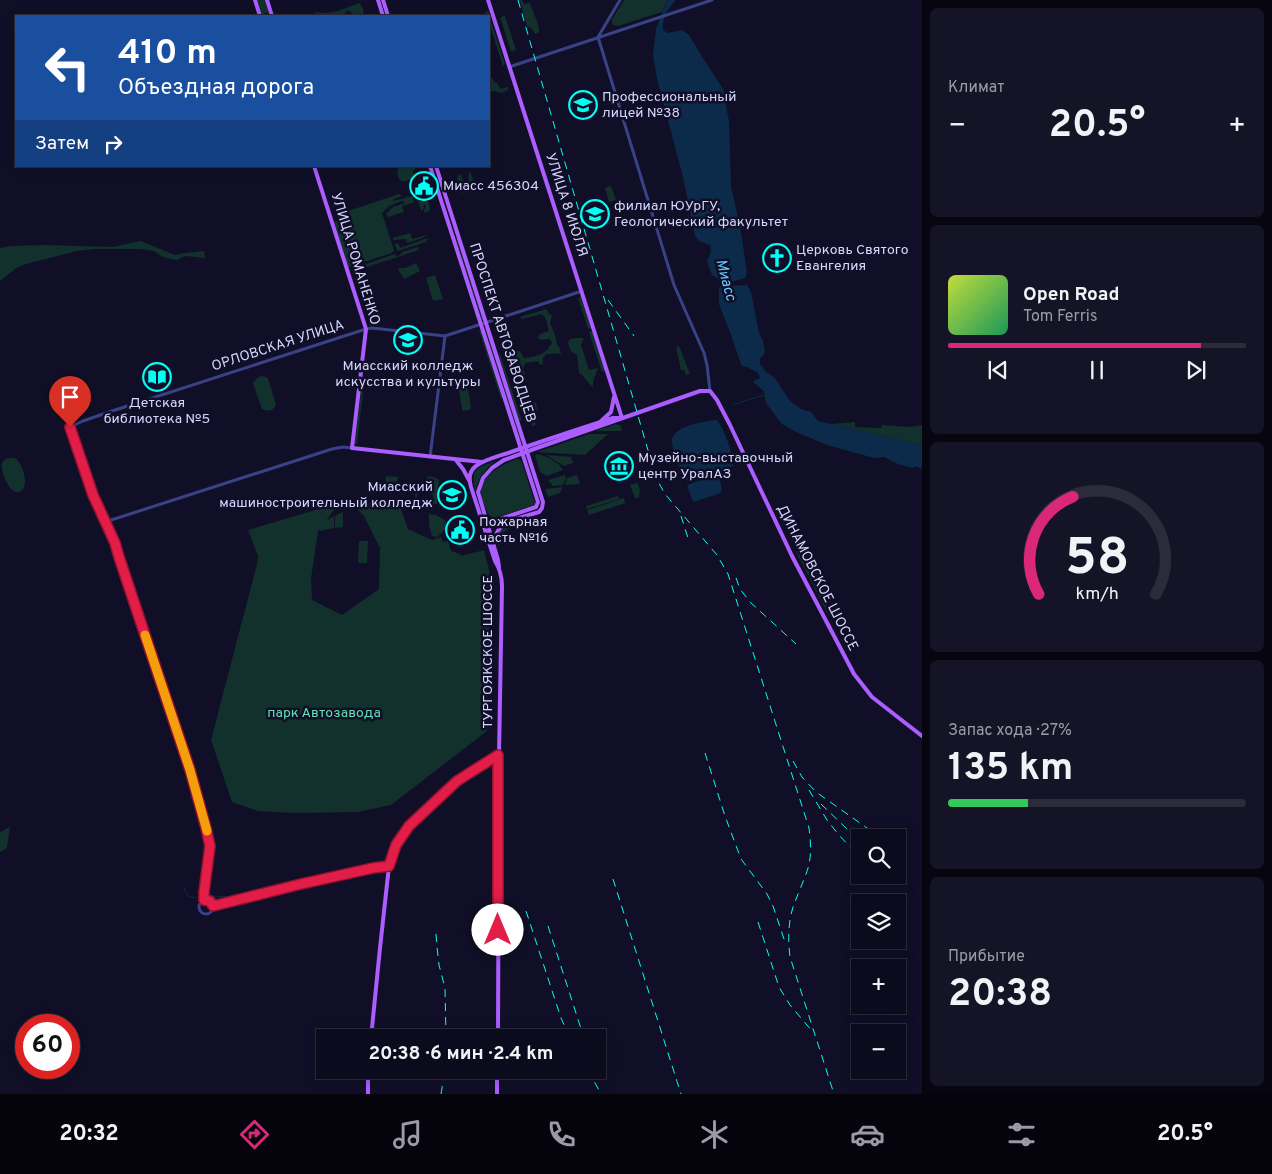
<!DOCTYPE html>
<html lang="ru">
<head>
<meta charset="utf-8">
<style>
	body { margin:0; font-family:Overpass,sans-serif; background:#151426; color:#f1f3f6; height:100vh; display:flex; flex-direction:column; font-size:19px; white-space:nowrap }
	* { box-sizing:border-box; margin:0 }
	p { font-size:16px; color:#9a9ba4 }
	.icon { flex:none; width:28px; height:28px; fill:none; stroke:currentColor; stroke-width:2; stroke-linecap:round; stroke-linejoin:round }
	.map { position:relative; flex:1; overflow:hidden }
	.panel { display:flex; flex-direction:column; gap:8px; padding:8px; background:#070610; width:350px }
	.panel>* { flex:none }
	.top-card { position:absolute; left:15px; top:15px; width:475px; height:152px; border-radius:0px; box-shadow:0 2px 12px #0003,0 0 0 1px #2c2b3b; background:#1a4fa0; color:#fff; overflow:hidden }
	.controls { position:absolute; left:851px; top:829px; display:grid; gap:10px }
	.controls a { display:grid; place-items:center; width:55px; height:55px; border-radius:0px; background:#0c0b1d; box-shadow:0 2px 12px #0003,0 0 0 1px #2c2b3b; font-size:25px }
	.speed { position:absolute; left:15px; top:1014px; display:flex; gap:10px; font-size:25px; font-weight:700; text-align:center }
	.speed>* { display:grid; place-content:center; width:65px; height:65px; border-radius:50%; background:#0c0b1d; box-shadow:0 2px 12px #0003,0 0 0 1px #2c2b3b; line-height:1 }
	.speed .limit { border:8px solid #d22; background:#fff; color:#111 }
	.pin { position:absolute; display:grid; place-items:center; width:42px; height:42px; color:#fff; margin:-51px -21px; border-radius:50% 50% 50% 0; rotate:-45deg; box-shadow:0 0 5px #0007 }
	.pin .icon { rotate:45deg }
	.me { position:absolute; width:55px; margin:-28px; rotate:0deg; stroke-linejoin:round; filter:drop-shadow(0 0 4px #0008) }
	.turn { display:flex; align-items:center; gap:18px; height:105px; padding:0 20px; font-size:22px }
	.turn .icon { width:65px; height:65px; stroke-width:2.5 }
	.turn b { display:block; font-size:35px; line-height:42px }
	.then { display:flex; align-items:center; height:48px; padding:0 20px; background:#0003; gap:10px; font-size:19px }
	.big { font-size:38px; font-weight:700; line-height:1.1 }
	.panel .widget { flex:1; display:flex; flex-direction:column; justify-content:center; gap:8px; min-width:0; padding:0 18px; border-radius:8px; background:#151426 }
	.panel .dial { align-items:center; gap:0 }
	.dial svg { height:130px; overflow:visible; fill:none; stroke:#2c2b3b; stroke-width:7; stroke-linecap:round; text-anchor:middle }
	.dial text { fill:#f1f3f6; stroke:none }
	.song { display:flex; align-items:center; gap:15px }
	.cover { width:60px; height:60px; border-radius:8px; background:linear-gradient(135deg,hsl(70 70% 55%),hsl(150 70% 35%)) }
	.played { height:5px; border-radius:2px; background:linear-gradient(90deg,#db2777 85%,#2c2b3b 85%) }
	.keys { display:flex; justify-content:space-around; direction:ltr }
	.heat { display:flex; justify-content:space-between; align-items:center; font-size:28px; direction:ltr }
	.charge { height:8px; border-radius:4px; background:linear-gradient(90deg,#34c759 27%,#2c2b3b 0) }
	.trip { position:absolute; left:316px; top:1029px; width:290px; height:50px; border-radius:0px; background:#0c0b1d; box-shadow:0 2px 12px #0003,0 0 0 1px #2c2b3b; font-weight:700; line-height:50px; text-align:center }
	.dock { display:flex; height:80px; justify-content:space-around; align-items:center; background:#05040c; color:#9a9ba4 }
	.dock .icon { width:35px; height:35px }
	.dock .on { color:#db2777 }
	.dock b { font-size:22px; color:#f1f3f6 }
	main { display:flex; flex:1; min-height:0 }
	.map>svg:first-child { display:block }
	.green { fill:#12312c }
	.water { fill:#0c2b4a }
	.lines { fill:none; stroke-linecap:round; stroke-linejoin:round }
	.stream { stroke:#0c2b4a; stroke-width:1 }
	.minor { stroke:#3a4287; stroke-width:3 }
	.major { stroke:#ab5dff; stroke-width:4 }
	.rail { stroke:#02fff4; stroke-width:1; stroke-dasharray:8 6; stroke-linecap:butt }
	.route-casing { stroke:#92132f; stroke-width:12 }
	.route { stroke:#e11d48; stroke-width:9 }
	.slow { stroke:#f59e0b; stroke-width:9 }
	.labels { text-anchor:middle; dominant-baseline:central; stroke-width:5; stroke-linejoin:round; paint-order:stroke }
	.poi-label { font-size:14px; fill:#d6d7ff; stroke:#100f27; text-anchor:start }
	.street-label { font-size:14px; fill:#d6d7ff; stroke:#100f27 }
	.park-label { font-size:14px; fill:#5fe1ae; stroke:#100f27 }
	.water-label { font-size:15px; font-style:italic; fill:#64ceff; stroke:#100f27 }
</style>
</head>
<body>
<main>
<div class="map">
<svg width="922" height="1094" viewBox="0 0 922 1094">
	<rect width="100%" height="100%" fill="#100f27"/>
	<path class="green" d="M257,0h8l4,12 -7,2z
		M520,0h2l2,4 6,-1 8,21 1,6v2l-4,2 -3,-5 -5,-3z
		M624,0h43l-5,12 -44,14 -5,-1 -1,-2v-4z
		M359,3l4,5 1,8h-7l-10,-6 -3,6h-30l2,-4c14,4 30,-4 43,-9z
		M488,11l17,53 -2,2 -14,-43v-7h-2l-2,-4z
		M505,16l11,34 -5,1 -11,-34z
		M492,77l2,5c4,1 5,4 6,7l8,-2v3l-7,3 -6,-2h-6v-6l2,-1 -1,-6z
		M399,166h15l1,3 -2,2 1,4 -2,2 1,2 -11,3c-5,-5 -6,-10 -3,-16z
		M469,171l2,3 4,11 -7,8 -2,-1 -6,1 -3,-11 1,-6 3,-2 3,8 2,1 2,-2z
		M611,186l5,14 -7,2 -4,-14z
		M399,194l3,2 -8,3 -1,2 19,-5 2,2 -2,2 3,2 -13,4 2,6 -16,5 -2,-3 7,-7 12,-4 -3,-2 -13,5 -7,7 12,37 -2,3 -44,14 -14,-45 7,-2 1,-7z
		M427,198l3,9 -1,1 2,2 -6,3 -1,-2 2,-6h-2l-1,5h-2l-3,-9 8,-2v2z
		M410,233l2,6 14,-4 -3,3 -16,5 -1,-4 -13,1v-2z
		M428,238l-2,4 -28,9 -1,-1 -2,-6 3,-1 2,5z
		M457,238h1l26,81 -1,1h-1l-26,-81z
		M140,241l35,14 9,-2 20,-2 1,7 -20,-2 -8,4 -6,-1 -8,-2 -9,-6 -12,-2h-48l-17,2 -51,13 -10,4 -16,13v-33l11,-2 33,-1 69,2z
		M418,247l1,1 -3,3 -61,20 1,-4 9,-2 1,-1 29,-10 1,2 4,-1 2,-3z
		M416,263l4,8 -16,8 -6,-10 2,-1h5z
		M435,275l8,24 -10,2 -7,-23z
		M581,297l10,31 -3,1 -10,-31z
		M546,309l3,5 3,1 -2,8 5,12 2,9 3,5 1,5c-7,-2 -9,1 -15,0l-3,4v6l-3,1 -2,-4 -13,2 -2,5 3,11 -2,5 -4,-4 -7,-20 -2,-1v-6l3,-2h6l4,7c11,-1 24,-4 28,-16l-3,-3 -8,1 -3,-2 2,-4 9,-3 -3,-12 -4,-5 -20,5 -2,-2z
		M486,328l36,112 -1,1 -1,-1 -35,-111z
		M479,330h2l22,68 -2,1z
		M592,331l13,40 -3,1 -13,-40z
		M576,338h8l-3,7 8,25 9,-2 -5,13v7c-5,-5 -8,-11 -14,-15l-2,-19c-7,-1 -7,-5 -9,-11l2,-4z
		M679,346l11,28 -4,1 -2,-5h-3l-5,-22z
		M500,354l22,67 -3,-1 -20,-65z
		M262,376l6,2 8,27c-3,6 -8,7 -14,4l-9,-26 4,-5z
		M364,383l-7,61h-2v-3l7,-56z
		M464,387h3l1,2 3,18 -1,3 -7,1 -1,-2 -3,-18 2,-3z
		M533,402l3,1 1,6 -3,8 2,8 -4,1 -6,-18z
		M855,422v5l26,1 1,-3 27,2 13,-2v20l-91,-21z
		M616,424l4,1 2,6h-27z
		M589,434h19l-23,21 -48,-3z
		M536,454c9,1 23,8 27,16l-16,6 -7,-4 -5,-16z
		M546,455l25,2 2,6 -9,3z
		M8,458c3,0 5,-1 8,1 6,3 16,31 2,33 -9,1 -18,-21 -16,-29 2,-3 3,-3 6,-5z
		M517,459l4,1 14,43 -1,2 -37,12c-7,1 -9,-2 -11,-8 -2,-5 -5,-11 -5,-16 -1,-18 22,-29 36,-34z
		M496,461c-12,9 -19,18 -21,32 -3,-25 -2,-24 21,-32z
		M565,475l1,3 -3,7 -10,1 -5,-6z
		M577,475l3,9 -15,1 2,-7z
		M386,476l12,1 -2,14 -11,-1z
		M428,476l8,2 3,2 -2,24h-4v-10l-8,-3 -7,1 -2,11 -1,-8 2,-12 7,-1z
		M638,483l2,8 -1,6 -4,1 -5,-13z
		M563,487l-3,6 -12,4 -3,-8z
		M618,496l1,3 -32,10 -1,-3z
		M624,498l1,5 -36,12 -2,-5z
		M354,501l46,5 8,23 24,11 9,-3 2,5 5,-1 3,10 9,3 1,2 23,-6 6,24 -3,157 -96,74 -33,7 -64,1 -36,-2 -26,-9 -21,-62 46,-176 1,-8 -10,-26 91,-27 -13,18 8,-5v12l-14,3v-2l-2,2 -7,48 1,21 30,15 37,-26 1,-41 -16,-32 -8,-8z
		M343,512v15l-8,1v-12z
		M429,514l7,1 9,5 2,8 -10,9 -5,-1 -3,-11z
		M520,521l1,2c-10,4 -23,9 -21,22h-2c-3,-18 8,-19 22,-24z
		M793,536l7,3 4,10 -3,2 3,7 5,-2 16,29 -1,10 6,18 -1,3 -33,-64 3,-4z
		M359,541h9l-1,22h-9z
		M10,827l-3,21 -7,4v-20z"/>
	<path class="water" d="M667,0h9c-8,9 -14,17 -13,30l5,3 14,-3 7,5 12,20 22,34 3,7 -1,5 4,20 2,65 10,46 6,41 -2,5 -14,4 -1,2 2,2 15,-1 4,7 8,41 4,8 2,11 -2,4 -3,2v6l6,8 8,5 16,24 11,8 10,3 7,9 104,24v24l-7,-3 -2,2 -15,-4 -14,-7 -10,1 -47,-13 -33,-14 -12,-7 -16,-21 -2,-12 -10,-8 -1,-2 7,-3 -2,-5 -11,-6 -5,-1 -1,-2 -10,-29 -12,-31v-14l2,-7 -1,-3 -8,-5 -5,-14 4,-10 -1,-6 -11,-4 -4,-6 -12,-58 -26,-98 -4,-24 3,-26z
		M715,420h2c7,8 17,36 16,46l-41,14h-6l-2,-2c-4,-10 -11,-25 -12,-35 -2,-17 31,-21 43,-23z
		M714,475h3c3,5 6,12 4,18l-28,9 -6,-17z"/>
	<g class="lines">
		<path class="stream" d="M0,263l6,-1
			M733,405l11,-4 21,-6
			M184,888l4,8 7,2 2,-1
			M210,896l18,1"/>
		<path class="minor" d="M620,0l-22,37 76,248 30,68 3,12 3,26
			M509,67l203,-67
			M430,457l15,-121
			M105,522l227,-73 11,-2 9,1
			M204,900v-8l6,-46 -4,-18 -16,-58 -75,-227 -22,-48 -23,-68 13,-6 26,-9 257,-83 6,-1 73,8 137,-45
			M199 907a7 7 0 1 1 14 0a7 7 0 1 1-14 0Z
			M213,906l111,-27 49,-11 16,-2"/>
		<path class="major" d="M255,0l5,16
			M267,0l5,16
			M378,0l5,16
			M383,0l5,16
			M488,0l134,418
			M314,166l52,163 -14,119 130,14
			M430,166l108,336 -2,5 -51,17
			M436,166l107,336 -1,6 -3,4 -30,9h-6l-17,6
			M600,422l11,-10 3,-15
			M455,459l8,10 7,13
			M494,542c1,-9 5,-14 13,-20
			M499,567l-1,-7 -20,-68 5,-14 9,-10 12,-8 30,-11 166,-58h10l7,9 13,25 62,131 62,118 18,23 50,39
			M371,1038l9,-90 9,-82 7,-21 13,-19 48,-45 42,-26
			M498,1038l1,-283 3,-169c0,-10 -2,-17 -7,-25l-24,-74c-2,-7 -2,-16 5,-21 9,-7 24,-10 35,-14 34,-12 68,-23 102,-34h7
			M368,1094v-24
			M497,1094v-24"/>
		<path class="rail" d="M518,0l138,478 9,16 52,61 11,19 81,254c2,16 3,31 -3,46 -4,11 -9,22 -13,33 -5,16 -5,33 -3,50l44,137
			M608,300l26,36
			M681,516l8,25
			M736,578l4,11 10,13 46,42
			M705,753l20,63 16,43 26,35 6,12 13,39
			M793,761l9,16 14,15 51,36
			M809,790l18,30 11,14 13,14
			M821,804l27,26
			M613,879l68,215
			M526,911l35,107 9,20
			M758,922l21,65 11,18 22,26
			M548,926l36,112
			M436,934l1,13 2,18 6,23 1,50
			M588,1070l13,24
			M441,1094l4,-24"/>
	</g>
	<g class="lines">
		<defs>
			<path id="route" d="M70,427l23,68 22,48 4,14 71,213 16,58 4,18 -6,46v8l6,1 3,5 88,-22 72,-16 16,-2 7,-21 13,-19 48,-45 41,-26v175"/>
		</defs>
		<use href="#route" class="route-casing"/>
		<use href="#route" class="route"/>
		<path class="slow" d="M145,635l45,135 17,61"/>
	</g>
	<defs>
		<symbol id="university-ring" viewBox="-11 -11 22 22"><circle r="9.5" fill="#100f27" stroke="#02fff4" stroke-width="1.5"/><path d="M0-5L7-2L0 1L-7-2ZM-4 1L0 2.5L4 1V4Q0 6-4 4Z" fill="#02fff4"/></symbol>
		<symbol id="civic-ring" viewBox="-11 -11 22 22"><circle r="9.5" fill="#100f27" stroke="#02fff4" stroke-width="1.5"/><path d="M-.6-6.5H3V-4.5H.6V-3L4-1V1h2V6H-6V1h2V-1L-.6-3ZM-1.2 2.5V6h2.4V2.5Z" fill="#02fff4"/></symbol>
		<symbol id="church-ring" viewBox="-11 -11 22 22"><circle r="9.5" fill="#100f27" stroke="#02fff4" stroke-width="1.5"/><path d="M-1.2-6h2.4v3.5h3.3v2.4h-3.3V6h-2.4V-.1h-3.3v-2.4h3.3Z" fill="#02fff4"/></symbol>
		<symbol id="library-ring" viewBox="-11 -11 22 22"><circle r="9.5" fill="#100f27" stroke="#02fff4" stroke-width="1.5"/><path d="M-6-4Q-3-5.5-.7-3.5V5Q-3 3-6 4ZM6-4Q3-5.5 .7-3.5V5Q3 3 6 4Z" fill="#02fff4"/></symbol>
		<symbol id="museum-ring" viewBox="-11 -11 22 22"><circle r="9.5" fill="#100f27" stroke="#02fff4" stroke-width="1.5"/><path d="M0-6L6-3V-2H-6V-3ZM-5-1h2V3h-2ZM-1-1h2V3h-2ZM3-1h2V3H3ZM-6 4H6V6H-6Z" fill="#02fff4"/></symbol>
	</defs>
	<g fill-rule="evenodd">
		<use href="#university-ring" x="567" y="89" width="32" height="32"/>
		<use href="#civic-ring" x="408" y="170" width="32" height="32"/>
		<use href="#university-ring" x="579" y="198" width="32" height="32"/>
		<use href="#church-ring" x="761" y="242" width="32" height="32"/>
		<use href="#university-ring" x="392" y="324" width="32" height="32"/>
		<use href="#library-ring" x="141" y="361" width="32" height="32"/>
		<use href="#museum-ring" x="603" y="450" width="32" height="32"/>
		<use href="#university-ring" x="436" y="479" width="32" height="32"/>
		<use href="#civic-ring" x="444" y="514" width="32" height="32"/>
	</g>
	<g class="labels">
		<g class="poi-label">
			<text x="602" y="97">Профессиональный<tspan x="602" dy="16">лицей №38</tspan></text>
			<text x="443" y="186">Миасс 456304</text>
			<text x="614" y="206">филиал ЮУрГУ,<tspan x="614" dy="16">Геологический факультет</tspan></text>
			<text x="796" y="250">Церковь Святого<tspan x="796" dy="16">Евангелия</tspan></text>
			<text x="408" y="366" text-anchor="middle">Миасский колледж<tspan x="408" dy="16">искусства и культуры</tspan></text>
			<text x="157" y="403" text-anchor="middle">Детская<tspan x="157" dy="16">библиотека №5</tspan></text>
			<text x="638" y="458">Музейно-выставочный<tspan x="638" dy="16">центр УралАЗ</tspan></text>
			<text x="433" y="487" text-anchor="end">Миасский<tspan x="433" dy="16">машиностроительный колледж</tspan></text>
			<text x="479" y="522">Пожарная<tspan x="479" dy="16">часть №16</tspan></text>
		</g>
		<g class="street-label">
			<text transform="translate(566 205) rotate(72)">УЛИЦА 8 ИЮЛЯ</text>
			<text transform="translate(355 259) rotate(73)">УЛИЦА РОМАНЕНКО</text>
			<text transform="translate(502 333) rotate(72)">ПРОСПЕКТ АВТОЗАВОДЦЕВ</text>
			<text transform="translate(278 346) rotate(-18)">ОРЛОВСКАЯ УЛИЦА</text>
			<text transform="translate(817 578) rotate(63)">ДИНАМОВСКОЕ ШОССЕ</text>
			<text transform="translate(488 652) rotate(-90)">ТУРГОЯКСКОЕ ШОССЕ</text>
		</g>
		<g class="park-label">
			<text x="324" y="713">парк Автозавода</text>
		</g>
		<g class="water-label">
			<text transform="translate(725 280) rotate(75)">Миасс</text>
		</g>
	</g>
</svg>
<div class="controls">
<a><svg class="icon" aria-label="search" viewBox="0 0 24 24"><circle cx="10" cy="10" r="6"/><path d="M15 15l6 6"/></svg></a>
<a><svg class="icon" aria-label="layers" viewBox="0 0 24 24"><path d="M12 4l9 5-9 5-9-5zM3 14l9 5 9-5"/></svg></a>
<a>+</a>
<a>−</a>
</div>
<div class="speed"><div class="limit">60</div></div>
<div class="pin" style="left:70px;top:427px;background:#d93025"><svg class="icon" aria-label="arrive" viewBox="0 0 24 24"><path d="M6 21V4h12l-3 4 3 4H6"/></svg></div>
<svg class="me" style="left:498px;top:930px" viewBox="-20 -20 40 40"><circle r="19" fill="#fff"/><path d="M0-13L10 11 0 6-10 11z" fill="#e11d48"/></svg>
<div class="trip">20:38 · 6 мин · 2.4 km</div>
<div class="top-card">
<div class="turn"><svg class="icon" aria-label="left" viewBox="0 0 24 24"><path d="M17 20v-9H6M10 6l-5 5 5 5"/></svg><div><b>410 m</b>Объездная дорога</div></div>
<div class="then">Затем<svg class="icon" aria-label="right" viewBox="0 0 24 24"><path d="M7 20v-9h11M14 6l5 5-5 5"/></svg></div>
</div>
</div>
<section class="panel">
<div class="widget"><p>Климат</p>
<div class="heat"><a>−</a><b class="big">20.5°</b><a>+</a></div>
</div>
<div class="widget">
<div class="song"><i class="cover"></i><div><b>Open Road</b><p>Tom Ferris</p></div></div>
<div class="played"></div>
<div class="keys"><svg class="icon" aria-label="previous" viewBox="0 0 24 24"><path d="M18 5L8 12l10 7zM5 5v14"/></svg><svg class="icon" aria-label="pause" viewBox="0 0 24 24"><path d="M8 5v14M16 5v14"/></svg><svg class="icon" aria-label="next" viewBox="0 0 24 24"><path d="M6 5l10 7-10 7zM19 5v14"/></svg></div>
</div>
<div class="widget dial"><svg viewBox="0 0 100 80">
<path d="M14 69A42 42 0 1 1 86 69"/>
<path d="M14 69A42 42 0 0 1 35 9" stroke="#db2777"/>
<text x="50" y="56" font-size="32" font-weight="700">58</text>
<text x="50" y="72" font-size="11">km/h</text>
</svg></div>
<div class="widget"><p>Запас хода · 27%</p><b class="big">135 km</b><div class="charge"></div></div>
<div class="widget"><p>Прибытие</p><b class="big">20:38</b></div>
</section>
</main>
<nav class="dock">
<b>20:32</b>
<svg class="icon on" aria-label="directions" viewBox="0 0 24 24"><path d="M12 3l9 9-9 9-9-9zM9 14v-3h6M13 9l2 2-2 2"/></svg>
<svg class="icon" aria-label="music" viewBox="0 0 24 24"><path d="M9 18V5l10-2v13"/><circle cx="6" cy="18" r="3"/><circle cx="16" cy="16" r="3"/></svg>
<svg class="icon" aria-label="phone" viewBox="0 0 24 24"><path d="M5 4h4l2 5-3 2q2 4 5 5l2-3 5 2v4C11 20 4 13 5 4z"/></svg>
<svg class="icon" aria-label="climate" viewBox="0 0 24 24"><path d="M12 3v18M4 7l16 10M4 17L20 7"/></svg>
<svg class="icon" aria-label="car" viewBox="0 0 24 24"><path d="M5 17H2v-5l4-1 3-4h7l3 4 3 1v5h-3M9 17h6M6 11h13"/><circle cx="7" cy="17" r="2"/><circle cx="17" cy="17" r="2"/></svg>
<svg class="icon" aria-label="filters" viewBox="0 0 24 24"><path d="M4 7h16M4 17h16"/><circle cx="9" cy="7" r="2"/><circle cx="15" cy="17" r="2"/></svg>
<b>20.5°</b>
</nav>
</body>
</html>
